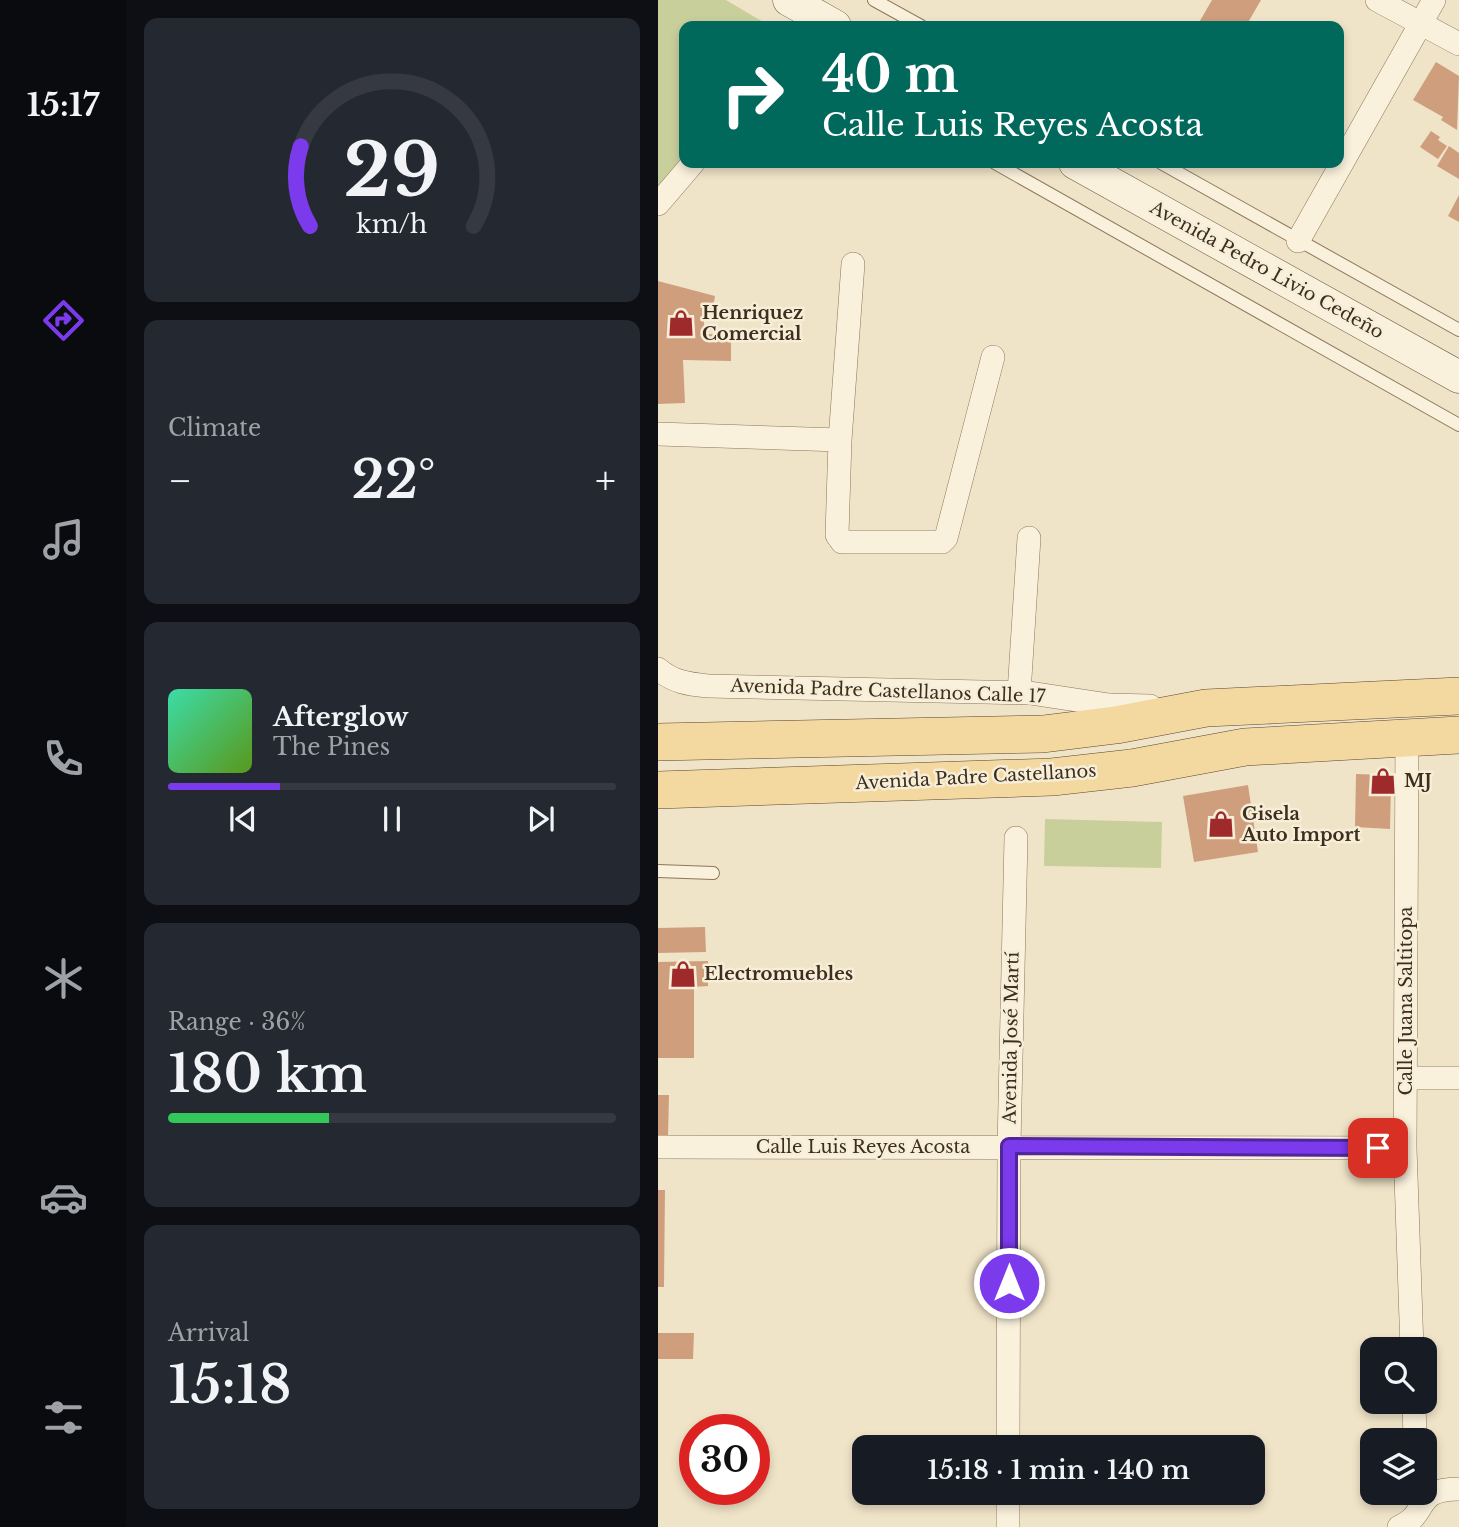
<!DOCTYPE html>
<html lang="en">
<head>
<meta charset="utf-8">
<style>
	body { margin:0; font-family:"Libre Baskerville",serif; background:#242831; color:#f1f3f6; height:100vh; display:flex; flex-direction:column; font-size:26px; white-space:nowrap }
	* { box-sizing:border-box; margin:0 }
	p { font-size:23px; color:#9ea1a6 }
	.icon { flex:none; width:38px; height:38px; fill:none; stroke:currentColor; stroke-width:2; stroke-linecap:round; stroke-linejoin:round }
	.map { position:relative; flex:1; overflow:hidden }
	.side { display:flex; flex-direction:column; gap:18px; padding:18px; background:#0d0f14; width:532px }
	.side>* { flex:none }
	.guide { position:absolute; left:21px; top:21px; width:665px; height:147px; border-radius:14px; box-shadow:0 4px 10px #0003; background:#00695c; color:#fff; overflow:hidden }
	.tools { position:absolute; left:702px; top:1337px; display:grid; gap:14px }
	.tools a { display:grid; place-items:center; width:77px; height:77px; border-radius:14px; background:#171b24; box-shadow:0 4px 10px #0003; font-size:35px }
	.speed { position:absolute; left:21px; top:1414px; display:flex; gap:14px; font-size:35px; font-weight:700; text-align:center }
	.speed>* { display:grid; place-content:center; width:91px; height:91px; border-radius:50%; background:#171b24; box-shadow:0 4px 10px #0003; line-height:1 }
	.speed .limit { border:10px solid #d22; background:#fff; color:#111 }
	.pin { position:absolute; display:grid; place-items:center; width:60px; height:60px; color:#fff; margin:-30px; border-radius:14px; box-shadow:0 4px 10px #0006 }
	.me { position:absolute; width:77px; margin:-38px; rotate:0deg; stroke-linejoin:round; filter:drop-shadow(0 0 5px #0008) }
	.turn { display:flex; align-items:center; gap:24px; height:147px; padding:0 28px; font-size:32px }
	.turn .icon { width:91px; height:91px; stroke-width:2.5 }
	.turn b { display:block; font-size:49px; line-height:60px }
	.big { font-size:52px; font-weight:600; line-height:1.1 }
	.side .widget { flex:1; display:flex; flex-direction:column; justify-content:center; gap:10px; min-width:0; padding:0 24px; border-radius:14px; background:#242831 }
	.side .dial { align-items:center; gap:0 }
	.dial svg { height:182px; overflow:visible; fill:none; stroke:#363941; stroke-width:7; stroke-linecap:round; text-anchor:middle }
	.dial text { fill:#f1f3f6; stroke:none }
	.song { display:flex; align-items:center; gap:21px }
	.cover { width:84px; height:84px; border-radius:10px; background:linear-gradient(135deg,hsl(160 70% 55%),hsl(90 70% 35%)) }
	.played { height:7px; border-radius:4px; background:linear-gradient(90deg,#7c3aed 25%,#363941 25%) }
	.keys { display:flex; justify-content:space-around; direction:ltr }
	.heat { display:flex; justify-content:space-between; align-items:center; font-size:38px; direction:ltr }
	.charge { height:10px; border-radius:5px; background:linear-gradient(90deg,#34c759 36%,#363941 0) }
	.trip { position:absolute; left:194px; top:1435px; width:413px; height:70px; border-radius:14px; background:#171b24; box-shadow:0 4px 10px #0003; font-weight:600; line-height:70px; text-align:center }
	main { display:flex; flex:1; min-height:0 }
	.tabs { display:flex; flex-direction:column; width:126px; justify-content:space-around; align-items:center; background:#090b0e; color:#9ea1a6 }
	.tabs .icon { width:49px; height:49px }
	.tabs .on { color:#7c3aed }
	.tabs b { font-size:32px; color:#f1f3f6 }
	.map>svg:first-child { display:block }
	.green { fill:#c9cf9b }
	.building { fill:#cf9f7d }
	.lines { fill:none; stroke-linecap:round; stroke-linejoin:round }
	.lane-casing { stroke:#8d765c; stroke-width:14 }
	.street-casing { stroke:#8d765c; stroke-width:24 }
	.secondary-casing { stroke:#6f573f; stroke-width:33 }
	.primary-casing { stroke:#5b4430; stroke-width:38 }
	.lane { stroke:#faf1dc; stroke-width:12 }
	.street { stroke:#faf1dc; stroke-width:23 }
	.secondary { stroke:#faf1dc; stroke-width:32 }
	.primary { stroke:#f3d9a0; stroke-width:37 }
	.route-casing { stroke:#51269a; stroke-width:18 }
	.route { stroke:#7c3aed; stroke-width:12 }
	.labels { text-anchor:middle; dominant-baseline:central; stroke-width:5; stroke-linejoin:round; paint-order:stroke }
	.street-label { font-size:18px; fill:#3d2e20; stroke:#f7eed8 }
	.poi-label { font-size:18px; font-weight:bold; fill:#3d2e20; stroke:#f7eed8; text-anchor:start }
</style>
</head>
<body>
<main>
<nav class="tabs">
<b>15:17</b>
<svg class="icon on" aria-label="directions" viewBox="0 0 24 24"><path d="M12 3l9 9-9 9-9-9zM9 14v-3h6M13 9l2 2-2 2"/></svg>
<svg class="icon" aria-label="music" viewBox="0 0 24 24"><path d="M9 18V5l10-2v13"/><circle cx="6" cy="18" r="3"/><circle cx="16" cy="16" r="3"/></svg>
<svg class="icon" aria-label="phone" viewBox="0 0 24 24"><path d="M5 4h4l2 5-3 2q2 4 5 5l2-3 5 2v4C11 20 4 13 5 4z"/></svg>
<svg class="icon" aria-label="climate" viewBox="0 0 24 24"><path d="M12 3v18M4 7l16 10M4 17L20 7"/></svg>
<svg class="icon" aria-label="car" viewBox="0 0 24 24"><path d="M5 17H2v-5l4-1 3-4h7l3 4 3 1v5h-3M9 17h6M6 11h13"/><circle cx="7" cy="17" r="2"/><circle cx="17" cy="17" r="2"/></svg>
<svg class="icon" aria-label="filters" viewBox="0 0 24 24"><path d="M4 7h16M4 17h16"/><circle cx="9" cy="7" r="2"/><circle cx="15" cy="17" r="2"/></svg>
</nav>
<section class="side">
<div class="widget dial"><svg viewBox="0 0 100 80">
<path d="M14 69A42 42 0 1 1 86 69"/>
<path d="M14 69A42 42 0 0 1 10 34" stroke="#7c3aed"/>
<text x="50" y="56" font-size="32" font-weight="700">29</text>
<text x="50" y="72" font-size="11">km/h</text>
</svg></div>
<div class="widget"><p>Climate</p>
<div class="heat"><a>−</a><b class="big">22°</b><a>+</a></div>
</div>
<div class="widget">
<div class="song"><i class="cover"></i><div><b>Afterglow</b><p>The Pines</p></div></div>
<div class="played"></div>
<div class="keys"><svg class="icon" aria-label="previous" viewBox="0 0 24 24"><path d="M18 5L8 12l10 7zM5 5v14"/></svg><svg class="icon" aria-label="pause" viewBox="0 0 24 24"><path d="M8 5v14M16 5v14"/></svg><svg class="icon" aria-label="next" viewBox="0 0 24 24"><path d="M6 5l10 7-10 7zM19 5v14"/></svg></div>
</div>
<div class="widget"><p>Range · 36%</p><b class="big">180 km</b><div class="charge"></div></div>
<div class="widget"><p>Arrival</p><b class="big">15:18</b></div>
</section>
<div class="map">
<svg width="801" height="1527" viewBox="0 0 801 1527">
	<rect width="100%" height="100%" fill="#f0e4c8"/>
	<path class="green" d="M0,0h68l44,26h-86v132l-26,29z
		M387,819l117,3 -1,46 -117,-2z"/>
	<path class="building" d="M554,0h49l-15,26h-49z
		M778,62l23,14 -2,54 -16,-10 2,-3 -30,-17z
		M773,131l9,6 -2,3 9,6 -9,13 -18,-12z
		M791,146l10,7v26l-22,-13z
		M801,195v27l-11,-6z
		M0,281l57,15 -3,17h-9l2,21 26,1v26l-48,-1 2,43 -27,1z
		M698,774l30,1 5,8 -1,46 -35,-2z
		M590,785l10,67 -64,10 -11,-66z
		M47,927l1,25 -48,1v-25z
		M50,961v25l-14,1v71h-36v-96z
		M0,1095h11l-1,43h-10z
		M0,1190h7l-1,97h-6z
		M0,1333h36l-1,26h-35z"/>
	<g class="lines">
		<defs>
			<path id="lane" d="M216,0l47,26
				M337,163l464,262
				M503,163l298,167
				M0,871l55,2"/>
			<path id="street" d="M719,0l82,44
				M0,204l35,-41
				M640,241l136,-241
				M195,264l-13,176 -3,95 5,7h100l4,-4 47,-181
				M0,434l182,6
				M0,669c15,13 30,15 50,17l322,7 79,12 41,1
				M361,693l10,-155
				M749,736l-2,412 7,201
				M748,1078h53
				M0,1147l747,1
				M756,1402l1,38
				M350,1447l1,-301 7,-308
				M350,1527v-34
				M741,1527c31,-13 13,-38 60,-38"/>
			<path id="secondary" d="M131,0l46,26
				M417,163l384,214"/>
			<path id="primary" d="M0,742l385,-8 73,-9 90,-17 253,-12
				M0,790l394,-13 80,-9 113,-21 214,-12"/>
		</defs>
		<use href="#lane" class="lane-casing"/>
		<use href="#street" class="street-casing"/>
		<use href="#secondary" class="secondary-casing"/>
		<use href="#primary" class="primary-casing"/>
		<use href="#lane" class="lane"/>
		<use href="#street" class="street"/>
		<use href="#secondary" class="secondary"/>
		<use href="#primary" class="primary"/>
	</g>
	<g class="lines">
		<defs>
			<path id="route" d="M351,1283v-137l369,2"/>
		</defs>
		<use href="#route" class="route-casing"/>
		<use href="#route" class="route"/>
	</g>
	<defs>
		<symbol id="shop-bare" viewBox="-9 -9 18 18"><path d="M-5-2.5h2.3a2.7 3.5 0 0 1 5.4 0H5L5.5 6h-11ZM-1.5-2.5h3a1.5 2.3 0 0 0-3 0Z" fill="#9e2a2b" stroke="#f7eed8" stroke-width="2.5" paint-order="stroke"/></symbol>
	</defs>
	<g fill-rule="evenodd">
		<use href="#shop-bare" x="4" y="304" width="38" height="38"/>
		<use href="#shop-bare" x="706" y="762" width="38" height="38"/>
		<use href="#shop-bare" x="544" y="805" width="38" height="38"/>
		<use href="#shop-bare" x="6" y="955" width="38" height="38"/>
	</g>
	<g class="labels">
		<g class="street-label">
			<text transform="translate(609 270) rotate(29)">Avenida Pedro Livio Cedeño</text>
			<text transform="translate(230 691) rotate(2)">Avenida Padre Castellanos Calle 17</text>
			<text transform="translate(318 777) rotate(-3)">Avenida Padre Castellanos</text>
			<text transform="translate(748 1001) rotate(-90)">Calle Juana Saltitopa</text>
			<text transform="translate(353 1038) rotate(-89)">Avenida José Martí</text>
			<text x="205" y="1147">Calle Luis Reyes Acosta</text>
		</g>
		<g class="poi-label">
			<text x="44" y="313">Henriquez<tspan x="44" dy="21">Comercial</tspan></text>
			<text x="746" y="781">MJ</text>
			<text x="584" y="814">Gisela<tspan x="584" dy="21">Auto Import</tspan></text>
			<text x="46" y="974">Electromuebles</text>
		</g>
	</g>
</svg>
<div class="tools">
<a><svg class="icon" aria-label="search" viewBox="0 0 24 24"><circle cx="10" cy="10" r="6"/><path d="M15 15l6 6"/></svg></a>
<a><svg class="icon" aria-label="layers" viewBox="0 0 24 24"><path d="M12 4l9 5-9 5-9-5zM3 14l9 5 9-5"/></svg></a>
</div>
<div class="speed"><div class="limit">30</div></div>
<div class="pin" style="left:720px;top:1148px;background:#d93025"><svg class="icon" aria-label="arrive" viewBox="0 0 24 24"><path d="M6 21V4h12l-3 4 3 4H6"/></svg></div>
<svg class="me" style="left:351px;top:1283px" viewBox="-20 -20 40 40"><circle r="17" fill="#7c3aed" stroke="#fff" stroke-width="3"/><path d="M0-11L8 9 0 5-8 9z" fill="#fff"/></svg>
<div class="trip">15:18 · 1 min · 140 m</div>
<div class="guide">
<div class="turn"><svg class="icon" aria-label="right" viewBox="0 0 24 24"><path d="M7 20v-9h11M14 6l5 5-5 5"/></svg><div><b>40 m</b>Calle Luis Reyes Acosta</div></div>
</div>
</div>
</main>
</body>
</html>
